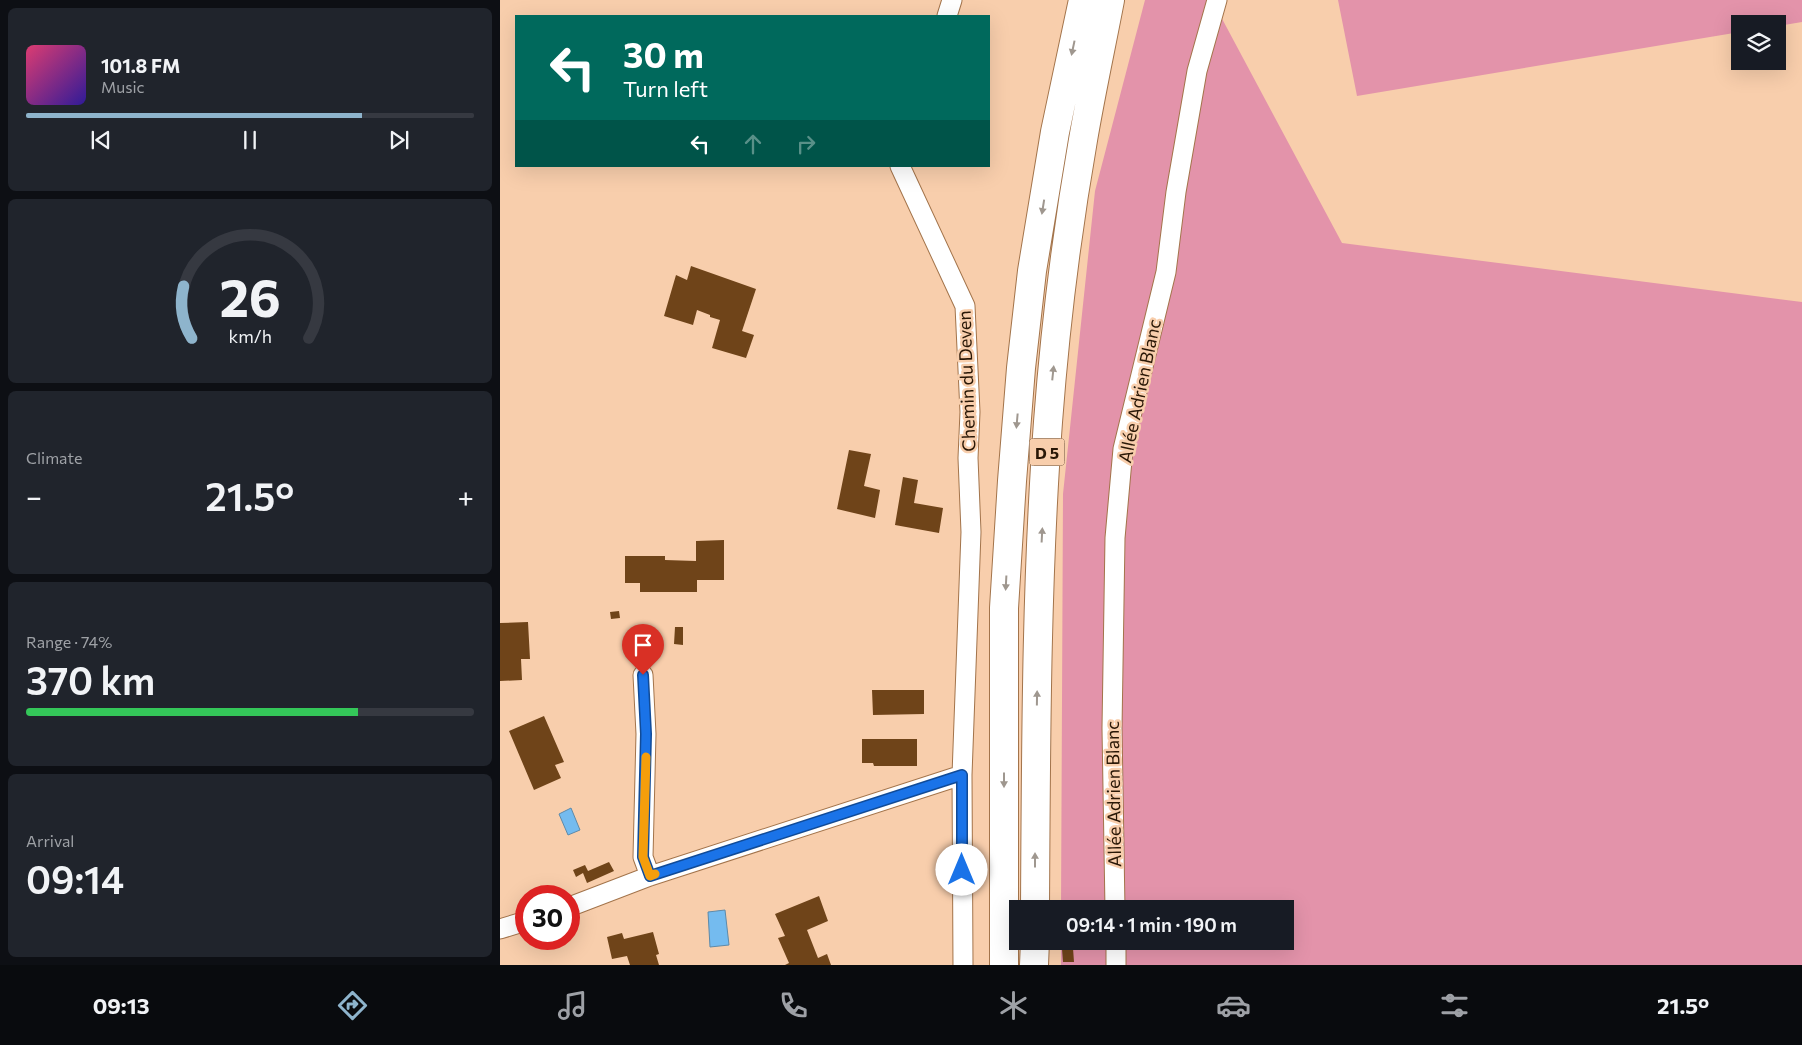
<!DOCTYPE html>
<html lang="en">
<head>
<meta charset="utf-8">
<style>
	body { margin:0; font-family:Commissioner,sans-serif; background:#20242c; color:#f1f3f6; height:100vh; display:flex; flex-direction:column; font-size:19px; white-space:nowrap }
	* { box-sizing:border-box; margin:0 }
	p { font-size:16px; color:#9ea1a6 }
	.icon { flex:none; width:28px; height:28px; fill:none; stroke:currentColor; stroke-width:2; stroke-linecap:round; stroke-linejoin:round }
	.map { position:relative; flex:1; overflow:hidden }
	.sheet { display:flex; flex-direction:column; gap:8px; padding:8px; background:#0d0f14; width:500px }
	.sheet>* { flex:none }
	.banner { position:absolute; left:15px; top:15px; width:475px; height:152px; border-radius:0px; box-shadow:0 5px 20px #0002; background:#00695c; color:#fff; overflow:hidden }
	.tools { position:absolute; left:1231px; top:15px; display:grid; gap:10px }
	.tools a { display:grid; place-items:center; width:55px; height:55px; border-radius:0px; background:#171b24; box-shadow:0 5px 20px #0002; font-size:25px }
	.speed { position:absolute; left:15px; top:885px; display:flex; gap:10px; font-size:25px; font-weight:700; text-align:center }
	.speed>* { display:grid; place-content:center; width:65px; height:65px; border-radius:50%; background:#171b24; box-shadow:0 5px 20px #0002; line-height:1 }
	.speed .limit { border:8px solid #d22; background:#fff; color:#111 }
	.pin { position:absolute; display:grid; place-items:center; width:42px; height:42px; color:#fff; margin:-51px -21px; border-radius:50% 50% 50% 0; rotate:-45deg; box-shadow:0 0 5px #0007 }
	.pin .icon { rotate:45deg }
	.me { position:absolute; width:55px; margin:-28px; rotate:0deg; stroke-linejoin:round; filter:drop-shadow(0 0 4px #0008) }
	.turn { display:flex; align-items:center; gap:18px; height:105px; padding:0 25px; font-size:22px }
	.turn .icon { width:65px; height:65px; stroke-width:2.5 }
	.turn b { display:block; font-size:35px; line-height:42px }
	.lanes { display:flex; align-items:center; height:48px; padding:0 25px; background:#0003; justify-content:center; gap:25px; direction:ltr }
	.lanes .off { opacity:.35 }
	.big { font-size:38px; font-weight:600; line-height:1.1 }
	.sheet .widget { flex:1; display:flex; flex-direction:column; justify-content:center; gap:8px; min-width:0; padding:0 18px; border-radius:8px; background:#20242c }
	.sheet .dial { align-items:center; gap:0 }
	.dial svg { height:130px; overflow:visible; fill:none; stroke:#363941; stroke-width:7; stroke-linecap:round; text-anchor:middle }
	.dial text { fill:#f1f3f6; stroke:none }
	.song { display:flex; align-items:center; gap:15px }
	.cover { width:60px; height:60px; border-radius:8px; background:linear-gradient(135deg,hsl(340 70% 55%),hsl(250 70% 35%)) }
	.played { height:5px; border-radius:2px; background:linear-gradient(90deg,#8eb4cc 75%,#363941 75%) }
	.keys { display:flex; justify-content:space-around; direction:ltr }
	.heat { display:flex; justify-content:space-between; align-items:center; font-size:28px; direction:ltr }
	.charge { height:8px; border-radius:4px; background:linear-gradient(90deg,#34c759 74%,#363941 0) }
	.trip { position:absolute; left:509px; top:900px; width:285px; height:50px; border-radius:0px; background:#171b24; box-shadow:0 5px 20px #0002; font-weight:600; line-height:50px; text-align:center }
	.tab-bar { display:flex; height:80px; justify-content:space-around; align-items:center; background:#090b0e; color:#9ea1a6 }
	.tab-bar .icon { width:35px; height:35px }
	.tab-bar .active { color:#8eb4cc }
	.tab-bar b { font-size:22px; color:#f1f3f6 }
	main { display:flex; flex:1; min-height:0 }
	.map>svg:first-child { display:block }
	.green { fill:#e393aa }
	.water { fill:#74bbef; stroke:#5e8aa9 }
	.building { fill:#6f4419 }
	.lines { fill:none; stroke-linecap:round; stroke-linejoin:round }
	.minor-casing { stroke:#a3744b; stroke-width:21 }
	.primary-casing { stroke:#a3744b; stroke-width:30 }
	.minor { stroke:#fff; stroke-width:19 }
	.primary { stroke:#fff; stroke-width:28 }
	.oneway { fill:#9f978f }
	.route-casing { stroke:#114b97; stroke-width:12 }
	.route { stroke:#1a73e8; stroke-width:9 }
	.slow { stroke:#f59e0b; stroke-width:9 }
	.labels { text-anchor:middle; dominant-baseline:central; stroke-width:5; stroke-linejoin:round; paint-order:stroke }
	.shield { fill:#f8ceac; stroke:#674e38; stroke-width:1 }
	.shield-label { font-size:16px; font-weight:bold; fill:#291706 }
	.street-label { font-size:18px; fill:#291706; stroke:#f8ceac }
</style>
</head>
<body>
<main>
<section class="sheet">
<div class="widget">
<div class="song"><i class="cover"></i><div><b>101.8 FM</b><p>Music</p></div></div>
<div class="played"></div>
<div class="keys"><svg class="icon" aria-label="previous" viewBox="0 0 24 24"><path d="M18 5L8 12l10 7zM5 5v14"/></svg><svg class="icon" aria-label="pause" viewBox="0 0 24 24"><path d="M8 5v14M16 5v14"/></svg><svg class="icon" aria-label="next" viewBox="0 0 24 24"><path d="M6 5l10 7-10 7zM19 5v14"/></svg></div>
</div>
<div class="widget dial"><svg viewBox="0 0 100 80">
<path d="M14 69A42 42 0 1 1 86 69"/>
<path d="M14 69A42 42 0 0 1 9 37" stroke="#8eb4cc"/>
<text x="50" y="56" font-size="32" font-weight="700">26</text>
<text x="50" y="72" font-size="11">km/h</text>
</svg></div>
<div class="widget"><p>Climate</p>
<div class="heat"><a>−</a><b class="big">21.5°</b><a>+</a></div>
</div>
<div class="widget"><p>Range · 74%</p><b class="big">370 km</b><div class="charge"></div></div>
<div class="widget"><p>Arrival</p><b class="big">09:14</b></div>
</section>
<div class="map">
<svg width="1302" height="965" viewBox="0 0 1302 965">
	<rect width="100%" height="100%" fill="#f8ceac"/>
	<path class="green" d="M645,0h67l130,243 460,59v663h-741v-24h224v-32h-224l2,-415 32,-303z
		M838,0h464v22l-24,4v-2h-38v8l-383,64z"/>
	<path class="water" d="M71,808l9,22 -12,5 -9,-21z
		M225,910l4,35 -19,2 -2,-35z"/>
	<path class="building" d="M191,266l65,23 -14,42 12,4 -8,23 -34,-10 8,-28 -10,-3v-2l-13,-5 -4,15 -29,-9 12,-41 11,5z
		M349,450l22,4 -7,32 16,4 -5,28 -38,-9z
		M403,477l15,3 -4,23 29,5 -4,25 -44,-8z
		M224,540v40h-27v12h-57v-9h-15v-27h40v4l31,1v-20z
		M119,611l1,7 -9,1 -1,-7z
		M28,622l2,37h-9l1,21 -22,1v-58z
		M175,627h8v18l-9,-1z
		M372,690h52v24l-51,1z
		M44,716l20,46 -9,3 6,13 -27,12 -25,-59z
		M362,739h55v27h-43l-1,-3h-11z
		M109,862l5,9 -27,12 -4,-10 -7,4 -3,-7 12,-5 3,6z
		M319,896l9,25 -21,9 11,28 9,-4 4,11h-46l4,-2 -11,-25 7,-2 -10,-22z
		M153,932l6,22 -3,1 3,10h-29l-3,-9 -15,3 -5,-22 15,-4 2,6z
		M573,948l1,14h-11l-1,-13z"/>
	<g class="lines">
		<defs>
			<path id="minor" d="M447,16l5,-16
				M400,166l65,140 5,106 -2,46 3,74 -9,243 1,190
				M143,675l3,59 -3,123 7,19
				M69,907l81,-31 312,-101
				M615,909l-3,-181 3,-190 8,-89 43,-177 10,-80 21,-121 20,-71
				M0,929l26,-8
				M616,941v24"/>
			<path id="primary" d="M535,909c1,-162 1,-325 13,-487 7,-93 19,-191 35,-282 8,-47 18,-93 27,-140
				M504,965v-357l8,-127 9,-113 11,-97 23,-139 28,-132
				M534,965l1,-24"/>
		</defs>
		<use href="#minor" class="minor-casing"/>
		<use href="#primary" class="primary-casing"/>
		<use href="#minor" class="minor"/>
		<use href="#primary" class="primary"/>
	</g>
	<defs><path id="oneway-solid" d="M-6-.8H1V-3.2L6.5 0L1 3.2V.8H-6Z" transform="scale(1.25)"/></defs>
	<g class="oneway">
		<use href="#oneway-solid" transform="translate(573 48) rotate(102)"/>
		<use href="#oneway-solid" transform="translate(543 207) rotate(99)"/>
		<use href="#oneway-solid" transform="translate(553 373) rotate(-84)"/>
		<use href="#oneway-solid" transform="translate(517 421) rotate(95)"/>
		<use href="#oneway-solid" transform="translate(542 535) rotate(-87)"/>
		<use href="#oneway-solid" transform="translate(506 583) rotate(93)"/>
		<use href="#oneway-solid" transform="translate(537 698) rotate(-89)"/>
		<use href="#oneway-solid" transform="translate(504 780) rotate(90)"/>
		<use href="#oneway-solid" transform="translate(535 860) rotate(-90)"/>
	</g>
	<g class="lines">
		<defs>
			<path id="route" d="M143,675l3,59 -3,123 7,19 312,-101v95"/>
		</defs>
		<use href="#route" class="route-casing"/>
		<use href="#route" class="route"/>
		<path class="slow" d="M146,757l-3,100 7,19 5,-2"/>
	</g>
	<g class="labels">
		<rect class="shield" x="529.5" y="438.5" width="35" height="27" rx="4"/>
		<g class="shield-label">
			<text x="547" y="452">D 5</text>
		</g>
		<g class="street-label">
			<text transform="translate(466 381) rotate(-92)">Chemin du Deven</text>
			<text transform="translate(639 391) rotate(-78)">Allée Adrien Blanc</text>
			<text transform="translate(613 794) rotate(-91)">Allée Adrien Blanc</text>
		</g>
	</g>
</svg>
<div class="tools">
<a><svg class="icon" aria-label="layers" viewBox="0 0 24 24"><path d="M12 4l9 5-9 5-9-5zM3 14l9 5 9-5"/></svg></a>
</div>
<div class="speed"><div class="limit">30</div></div>
<div class="pin" style="left:143px;top:675px;background:#d93025"><svg class="icon" aria-label="arrive" viewBox="0 0 24 24"><path d="M6 21V4h12l-3 4 3 4H6"/></svg></div>
<svg class="me" style="left:462px;top:870px" viewBox="-20 -20 40 40"><circle r="19" fill="#fff"/><path d="M0-13L10 11 0 6-10 11z" fill="#1a73e8"/></svg>
<div class="trip">09:14 · 1 min · 190 m</div>
<div class="banner">
<div class="turn"><svg class="icon" aria-label="left" viewBox="0 0 24 24"><path d="M17 20v-9H6M10 6l-5 5 5 5"/></svg><div><b>30 m</b>Turn left</div></div>
<div class="lanes"><svg class="icon" aria-label="left" viewBox="0 0 24 24"><path d="M17 20v-9H6M10 6l-5 5 5 5"/></svg><svg class="icon off" aria-label="ahead" viewBox="0 0 24 24"><path d="M12 20V5M6 11l6-6 6 6"/></svg><svg class="icon off" aria-label="right" viewBox="0 0 24 24"><path d="M7 20v-9h11M14 6l5 5-5 5"/></svg></div>
</div>
</div>
</main>
<nav class="tab-bar">
<b>09:13</b>
<svg class="icon active" aria-label="directions" viewBox="0 0 24 24"><path d="M12 3l9 9-9 9-9-9zM9 14v-3h6M13 9l2 2-2 2"/></svg>
<svg class="icon" aria-label="music" viewBox="0 0 24 24"><path d="M9 18V5l10-2v13"/><circle cx="6" cy="18" r="3"/><circle cx="16" cy="16" r="3"/></svg>
<svg class="icon" aria-label="phone" viewBox="0 0 24 24"><path d="M5 4h4l2 5-3 2q2 4 5 5l2-3 5 2v4C11 20 4 13 5 4z"/></svg>
<svg class="icon" aria-label="climate" viewBox="0 0 24 24"><path d="M12 3v18M4 7l16 10M4 17L20 7"/></svg>
<svg class="icon" aria-label="car" viewBox="0 0 24 24"><path d="M5 17H2v-5l4-1 3-4h7l3 4 3 1v5h-3M9 17h6M6 11h13"/><circle cx="7" cy="17" r="2"/><circle cx="17" cy="17" r="2"/></svg>
<svg class="icon" aria-label="filters" viewBox="0 0 24 24"><path d="M4 7h16M4 17h16"/><circle cx="9" cy="7" r="2"/><circle cx="15" cy="17" r="2"/></svg>
<b>21.5°</b>
</nav>
</body>
</html>
